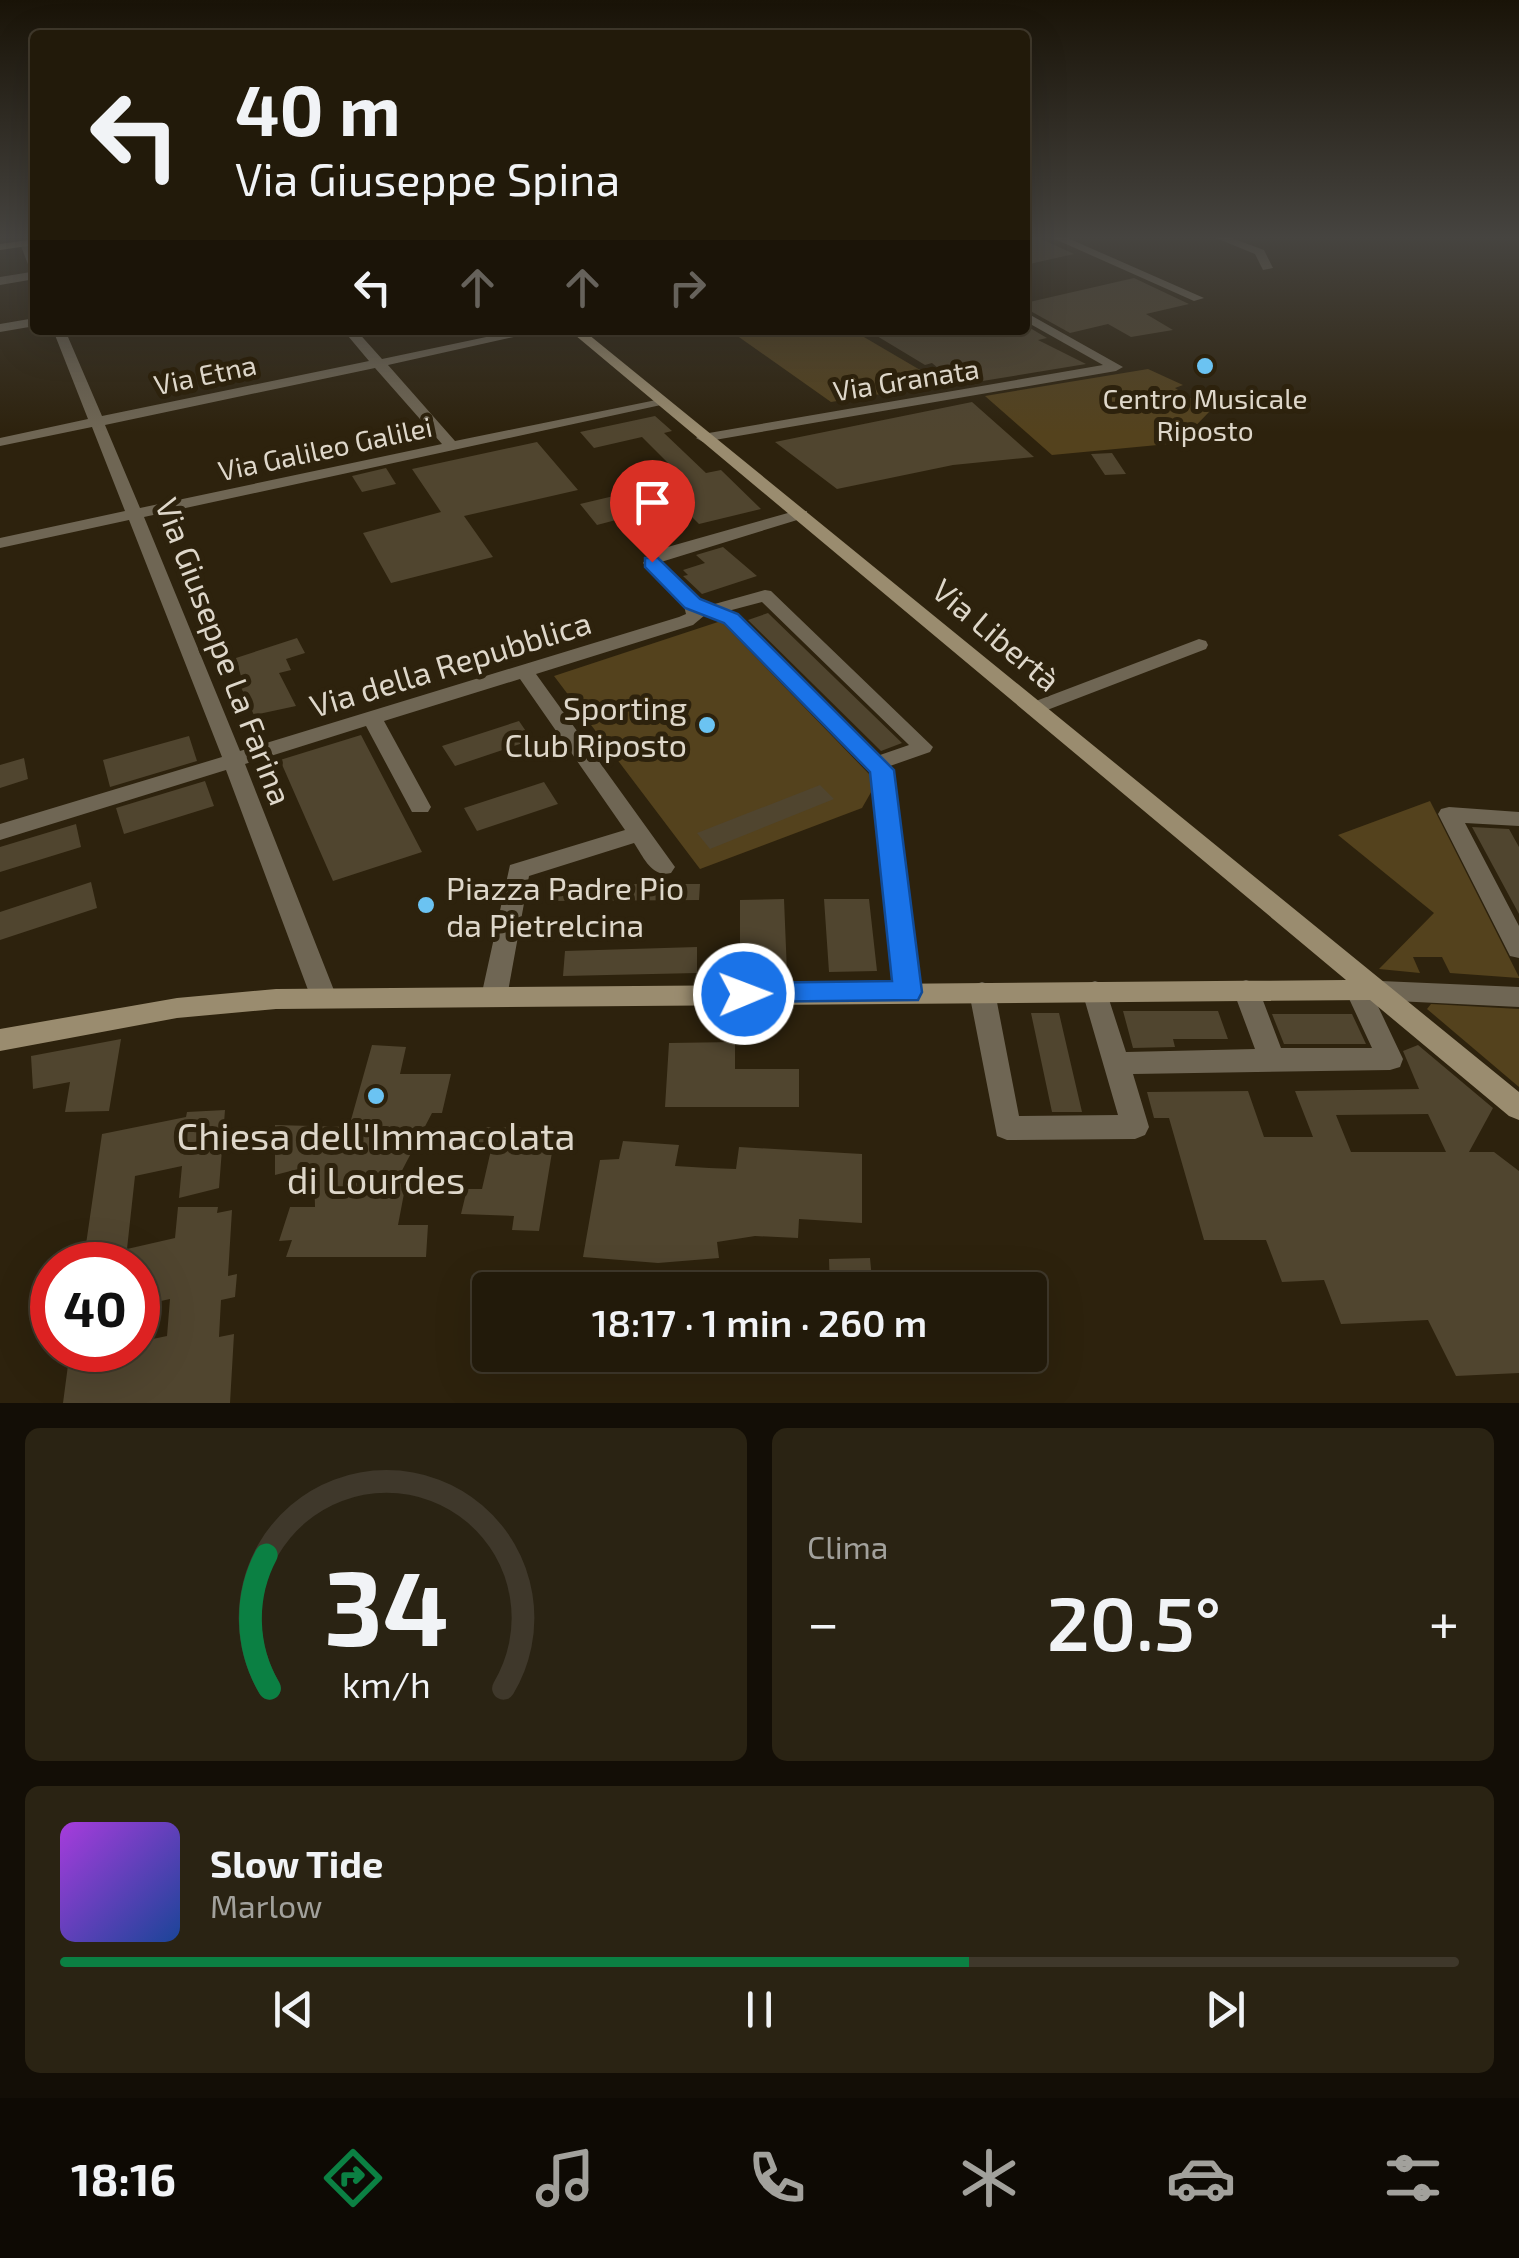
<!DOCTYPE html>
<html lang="it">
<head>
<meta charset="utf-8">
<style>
	body { margin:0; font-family:"Exo 2",sans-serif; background:#2a2313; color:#f1f3f6; height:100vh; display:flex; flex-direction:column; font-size:38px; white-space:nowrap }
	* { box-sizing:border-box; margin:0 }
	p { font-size:32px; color:#a2a19c }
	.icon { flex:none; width:55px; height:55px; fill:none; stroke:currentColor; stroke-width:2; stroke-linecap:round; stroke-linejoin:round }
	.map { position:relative; height:1403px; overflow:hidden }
	.details { display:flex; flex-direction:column; gap:25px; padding:25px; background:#130e06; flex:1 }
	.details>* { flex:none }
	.guide { position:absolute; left:30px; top:30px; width:1000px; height:305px; border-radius:10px; box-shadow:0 10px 40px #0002,0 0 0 2px #3f382b; background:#221a0a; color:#f1f3f6; overflow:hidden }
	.speed { position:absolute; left:30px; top:1242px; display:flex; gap:20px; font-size:50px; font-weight:700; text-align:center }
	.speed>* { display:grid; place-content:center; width:130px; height:130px; border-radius:50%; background:#221a0a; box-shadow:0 10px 40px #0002,0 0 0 2px #3f382b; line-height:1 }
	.speed .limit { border:15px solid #d22; background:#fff; color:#111 }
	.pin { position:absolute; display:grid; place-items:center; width:85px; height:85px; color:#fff; margin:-102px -42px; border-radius:50% 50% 50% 0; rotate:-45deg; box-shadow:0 0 10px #0007 }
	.pin .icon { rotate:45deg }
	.me { position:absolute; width:110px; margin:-55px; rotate:89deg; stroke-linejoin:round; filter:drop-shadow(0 0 8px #0008) }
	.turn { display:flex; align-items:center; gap:35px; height:210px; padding:0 40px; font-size:45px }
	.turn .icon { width:130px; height:130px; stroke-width:2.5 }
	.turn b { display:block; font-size:70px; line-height:85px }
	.lanes { display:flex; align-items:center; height:95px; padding:0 40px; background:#0003; justify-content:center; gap:50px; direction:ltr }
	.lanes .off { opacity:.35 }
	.big { font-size:75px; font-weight:600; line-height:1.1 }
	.details .card { flex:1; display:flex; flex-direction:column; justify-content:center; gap:15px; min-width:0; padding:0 35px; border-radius:15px; background:#2a2313 }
	.details .dial { align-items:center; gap:0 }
	.dial svg { height:260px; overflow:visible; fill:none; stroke:#3f382b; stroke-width:7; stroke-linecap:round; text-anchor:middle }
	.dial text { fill:#f1f3f6; stroke:none }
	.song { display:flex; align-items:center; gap:30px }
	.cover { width:120px; height:120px; border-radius:15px; background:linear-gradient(135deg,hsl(280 70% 55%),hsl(220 70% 35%)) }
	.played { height:10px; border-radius:5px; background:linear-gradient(90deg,#0b8043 65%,#3f382b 65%) }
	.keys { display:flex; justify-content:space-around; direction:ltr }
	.heat { display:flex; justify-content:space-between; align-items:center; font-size:55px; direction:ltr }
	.details .tiles { flex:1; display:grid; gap:25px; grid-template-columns:1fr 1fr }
	.card:last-child { grid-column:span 2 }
	.trip { position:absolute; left:472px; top:1272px; width:575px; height:100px; border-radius:10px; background:#221a0a; box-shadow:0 10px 40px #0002,0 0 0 2px #3f382b; font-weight:600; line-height:100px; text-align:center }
	.menu { display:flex; height:160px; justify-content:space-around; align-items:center; background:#0e0a04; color:#a2a19c }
	.menu .icon { width:70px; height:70px }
	.menu .current { color:#0b8043 }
	.menu b { font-size:45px; color:#f1f3f6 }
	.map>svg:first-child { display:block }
	.green { fill:#54421d }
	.building { fill:#50452f; fill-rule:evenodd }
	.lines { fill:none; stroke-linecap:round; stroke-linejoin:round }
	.street { fill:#6f6654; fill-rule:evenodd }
	.secondary { fill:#9a8c6f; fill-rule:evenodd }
	.route { fill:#1a73e8; stroke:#114b97; stroke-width:2.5 }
	.poi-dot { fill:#6bc3f2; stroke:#2d220d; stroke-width:4 }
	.labels { text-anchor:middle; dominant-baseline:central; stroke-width:10; stroke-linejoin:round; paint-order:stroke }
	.far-street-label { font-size:28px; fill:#ded7ca; stroke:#2d220d }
	.far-poi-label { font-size:28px; fill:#ded7ca; stroke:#2d220d }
	.street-label { font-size:32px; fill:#ded7ca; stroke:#2d220d }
	.poi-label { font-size:32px; fill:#ded7ca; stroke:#2d220d; text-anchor:end }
	.near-poi-label { font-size:38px; fill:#ded7ca; stroke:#2d220d }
</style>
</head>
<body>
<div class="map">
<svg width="1519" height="1403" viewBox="0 0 1519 1403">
	<rect width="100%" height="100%" fill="#2d220d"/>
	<path class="green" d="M729,330h123l92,54 -113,18z
		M1148,369l35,16 -8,3 35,23 -31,32 -127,12 -67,-59z
		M721,621l149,154 4,12 -12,21 -162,61 -146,-193z
		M1430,801l89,176v1l-69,-5 -8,-16h-29l7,16 -41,-4 55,-56 -96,-78z
		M1431,1004l88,5v78l-92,-78z"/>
	<path class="building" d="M1025,236h10l39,18 -49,11z
		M1134,278l55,26 -43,10 27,16 -42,7 -23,-13 -38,9 -45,-25v-5z
		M1025,325l22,13 -9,2 48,24 -128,21 -26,-22 -7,2 -58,-35h112l1,5 38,-5 7,4z
		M972,402l62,55 -81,8 -116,24 -62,-47z
		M655,416l17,15 -8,2 42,40 15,-3 40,39 -62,15 -7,-7 -66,16 -10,-13 -19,5 -17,-21 76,-18 -6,-7 22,-5 -8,-8 5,-2 -27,-27 -48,11 -14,-16z
		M537,442l41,48 -114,26 29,41 -102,26 -28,-50 78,-21 -29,-43z
		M1112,453l14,21 -21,1 -14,-21z
		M386,468l10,16 -34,8 -10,-16z
		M723,547l34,29 -55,18 -19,-18 5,-1 -5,-5 22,-7 -9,-8z
		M768,613l134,130 -21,8 -133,-131z
		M297,638l8,15 -19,6 5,11 -12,3 17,33 -42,9 -16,-34 4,-1 -6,-22z
		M519,721l13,19 -77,26 -13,-20z
		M361,735l61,117 -89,29 -53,-121z
		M189,736l8,25 -87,26 -7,-27z
		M24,758l4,21 -28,9v-23z
		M205,781l9,25 -90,28 -8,-26z
		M544,782l14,22 -81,27 -13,-23z
		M820,785l14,14 -124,50 -13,-16z
		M76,824l5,23 -81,25v-25z
		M1472,827l37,2 10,18v67z
		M91,882l6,26 -97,32v-28z
		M554,884h146l-1,16 -148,1z
		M784,899l3,74 -47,1v-74z
		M824,899h45l8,72 -48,1z
		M697,947v26l-134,3 2,-25z
		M1123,1011h95l10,28h-55l2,8 -42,1z
		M1031,1013h28l23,99h-30z
		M1272,1014h80l14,30h-82z
		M121,1039l-12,72 -44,1 5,-30 -37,7 -2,-33z
		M735,1042v27h64v38h-134l4,-64z
		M372,1045l34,2 -6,27h51l-9,39h-10l-36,69 10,1 -8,42h30l-2,32h-140l6,-17 -13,1 11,-34h25l-1,-42 -39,10v-50l74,2z
		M1418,1045l75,63 -24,44h25l25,19v202l-63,3 -28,-56 -87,4 -17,-44 -42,2 -16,-42h-62l-35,-122h-15l-7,-26 101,-1 16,46h49l-18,-46 124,-2 -16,-38zM1428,1114l18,38h-95l-15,-37z
		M225,1110l-6,78 -40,10 3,-32 -47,10 -8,73 48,-11 3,-31h40l-1,6 15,-3 -4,66 9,-2 -2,23 -14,3 -2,37 15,-3 -4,69h-167l7,-53h68v-8l29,-6 3,-37 -32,7v-41h-55l19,-131 84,-17 1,-5z
		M482,1127l74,1 -17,103 -27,-1 2,-14 -53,-2 6,-25h15l9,-39h-14z
		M623,1141l56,4 -4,21 34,2 27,1 3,-22 123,7v69l-63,-4 -1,19 -43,-2 -38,6 2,16 -61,5 -75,-6 17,-97 19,-1z
		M870,1258l3,32h-43l-1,-31z"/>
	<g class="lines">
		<path class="street" d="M1048,236h15l141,62 -10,3z
			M1211,236h15l38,14 9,18 -10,2 -8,-16z
			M19,241h8l8,16v22l-35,6v-8l31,-5z
			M1025,312l98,55 -7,4 -413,71 -7,-4 7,-4 400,-69 -78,-44z
			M35,318v8l-35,6v-8z
			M53,330h12l37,86 267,-55 -26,-31h13l26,29 138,-29h25l-157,35 67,76 211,-43 2,3 -7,4 -517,112 96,234 439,-134 7,-3 -2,-8 -41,-43 7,-11 145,-41h12v6l-146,45 38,38 12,5 54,-15 6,1 162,156 -3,5 -40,14 31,226 -4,7 -9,3 -9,-3 -4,-7 -23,-220 -148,-149 -19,-8 -12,10 -157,49 139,193 -4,6c-19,5 -27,-15 -37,-30l-105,33 -22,121 -4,7 -9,3 -9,-3 -4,-7 29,-132 115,-35 -105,-151 -136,42 47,86 -3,5h-16l-46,-86 -121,38 92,234 -4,7 -9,3 -9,-3 -4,-7 -85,-228 -226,70v-16l222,-67 -93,-237 -129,28v-10l125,-27 -33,-84 -92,19v-8l88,-19zM375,368l67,76 -302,64 -35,-83zM762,602l147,143 -29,10 -142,-140 -10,-4z
			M1199,639l7,2 2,4 -2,4 -164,63 -7,2 -10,-6 3,-4z
			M1449,807l70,5v14l-54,-3 54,103v32l-9,-2 -72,-142 3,-5z
			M1246,980l9,3 4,7 22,58h91l-27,-58 4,-7 9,-3 161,7v20l-144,-7 28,59 -3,8 -10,3 -257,4 16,53 -4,8 -10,4 -128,1 -10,-4 -28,-144 4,-7 9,-3 9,3 4,7 24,124 99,-1 -36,-124 4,-7 9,-3 9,3 22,68 129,-3 -22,-59 4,-7z"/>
		<path class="secondary" d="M35,239v6l-35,5v-6z
			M569,330h14l936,762v28l-10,-4 -139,-116 -1094,9 -99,9 -177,33v-22l177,-31 99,-9 1070,-9z"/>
	</g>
	<linearGradient id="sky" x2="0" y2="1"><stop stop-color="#191307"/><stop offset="0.55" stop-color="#464440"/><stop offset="1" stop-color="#464440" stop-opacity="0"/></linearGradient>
	<rect width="1519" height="432" fill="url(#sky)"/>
	<path class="route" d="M645,558h13l42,41 38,15 156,156 28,222 -4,8 -184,2 -4,-8 4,-8 10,-3 148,-2 -22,-209 -146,-149 -39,-15 -40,-41z"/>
	<g class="poi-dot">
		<circle cx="1205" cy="366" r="10"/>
		<circle cx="707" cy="725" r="10"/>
		<circle cx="426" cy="905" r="10"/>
		<circle cx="376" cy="1096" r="10"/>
	</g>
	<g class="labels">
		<g class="far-street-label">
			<text transform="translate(205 374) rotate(-12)">Via Etna</text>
			<text transform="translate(906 379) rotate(-9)">Via Granata</text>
			<text transform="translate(325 448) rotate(-12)">Via Galileo Galilei</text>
		</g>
		<g class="far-poi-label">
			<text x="1205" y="398">Centro Musicale<tspan x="1205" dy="32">Riposto</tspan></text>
		</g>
		<g class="street-label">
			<text transform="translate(997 634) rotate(40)">Via Libertà</text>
			<text transform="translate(225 651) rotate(69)">Via Giuseppe La Farina</text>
			<text transform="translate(450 663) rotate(-17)">Via della Repubblica</text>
		</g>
		<g class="poi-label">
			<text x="687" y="707">Sporting<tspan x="687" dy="37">Club Riposto</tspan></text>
			<text x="446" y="887" text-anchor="start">Piazza Padre Pio<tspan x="446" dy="37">da Pietrelcina</tspan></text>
		</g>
		<g class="near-poi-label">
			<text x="376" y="1135">Chiesa dell'Immacolata<tspan x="376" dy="44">di Lourdes</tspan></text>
		</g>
	</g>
</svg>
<div class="speed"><div class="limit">40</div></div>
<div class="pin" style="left:652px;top:562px;background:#d93025"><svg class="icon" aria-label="arrive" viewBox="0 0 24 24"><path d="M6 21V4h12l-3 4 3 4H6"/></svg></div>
<svg class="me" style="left:744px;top:994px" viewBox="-20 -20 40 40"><circle r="17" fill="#1a73e8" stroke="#fff" stroke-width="3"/><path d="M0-11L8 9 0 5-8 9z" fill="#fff"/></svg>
<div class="trip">18:17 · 1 min · 260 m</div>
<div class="guide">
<div class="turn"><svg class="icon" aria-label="left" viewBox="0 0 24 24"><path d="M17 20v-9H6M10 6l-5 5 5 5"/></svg><div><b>40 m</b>Via Giuseppe Spina</div></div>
<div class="lanes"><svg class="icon" aria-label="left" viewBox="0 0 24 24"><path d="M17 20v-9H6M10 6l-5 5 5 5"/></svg><svg class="icon off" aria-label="ahead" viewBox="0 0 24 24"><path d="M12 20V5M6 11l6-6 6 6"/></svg><svg class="icon off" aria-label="ahead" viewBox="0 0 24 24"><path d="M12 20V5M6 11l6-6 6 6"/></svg><svg class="icon off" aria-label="right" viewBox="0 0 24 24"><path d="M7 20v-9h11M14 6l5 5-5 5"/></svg></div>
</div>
</div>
<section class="details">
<div class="tiles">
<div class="card dial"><svg viewBox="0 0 100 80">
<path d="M14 69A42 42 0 1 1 86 69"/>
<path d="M14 69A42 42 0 0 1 13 28" stroke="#0b8043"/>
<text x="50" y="56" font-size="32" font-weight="700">34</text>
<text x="50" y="72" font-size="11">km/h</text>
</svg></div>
<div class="card"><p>Clima</p>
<div class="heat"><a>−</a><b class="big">20.5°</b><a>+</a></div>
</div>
<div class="card">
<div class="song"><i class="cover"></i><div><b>Slow Tide</b><p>Marlow</p></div></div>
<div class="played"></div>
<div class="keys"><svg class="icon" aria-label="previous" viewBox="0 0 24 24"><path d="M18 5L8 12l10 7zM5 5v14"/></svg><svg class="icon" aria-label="pause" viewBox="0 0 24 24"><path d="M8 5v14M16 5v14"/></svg><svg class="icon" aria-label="next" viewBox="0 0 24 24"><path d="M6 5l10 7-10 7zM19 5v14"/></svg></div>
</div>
</div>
</section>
<nav class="menu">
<b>18:16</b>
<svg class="icon current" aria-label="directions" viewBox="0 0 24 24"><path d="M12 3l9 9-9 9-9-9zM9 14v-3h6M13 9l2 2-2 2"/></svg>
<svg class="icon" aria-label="music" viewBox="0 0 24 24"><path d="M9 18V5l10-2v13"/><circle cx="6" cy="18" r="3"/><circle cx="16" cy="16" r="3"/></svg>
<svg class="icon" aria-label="phone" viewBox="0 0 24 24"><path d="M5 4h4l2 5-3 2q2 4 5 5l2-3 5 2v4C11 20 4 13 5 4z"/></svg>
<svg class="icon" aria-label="climate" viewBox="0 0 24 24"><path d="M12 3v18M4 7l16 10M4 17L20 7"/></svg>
<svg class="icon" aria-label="car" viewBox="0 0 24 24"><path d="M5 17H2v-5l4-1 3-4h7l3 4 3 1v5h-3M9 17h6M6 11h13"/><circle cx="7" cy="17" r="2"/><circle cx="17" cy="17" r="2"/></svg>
<svg class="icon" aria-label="filters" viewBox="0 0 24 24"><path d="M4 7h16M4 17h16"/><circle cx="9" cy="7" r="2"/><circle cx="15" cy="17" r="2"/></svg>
</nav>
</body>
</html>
